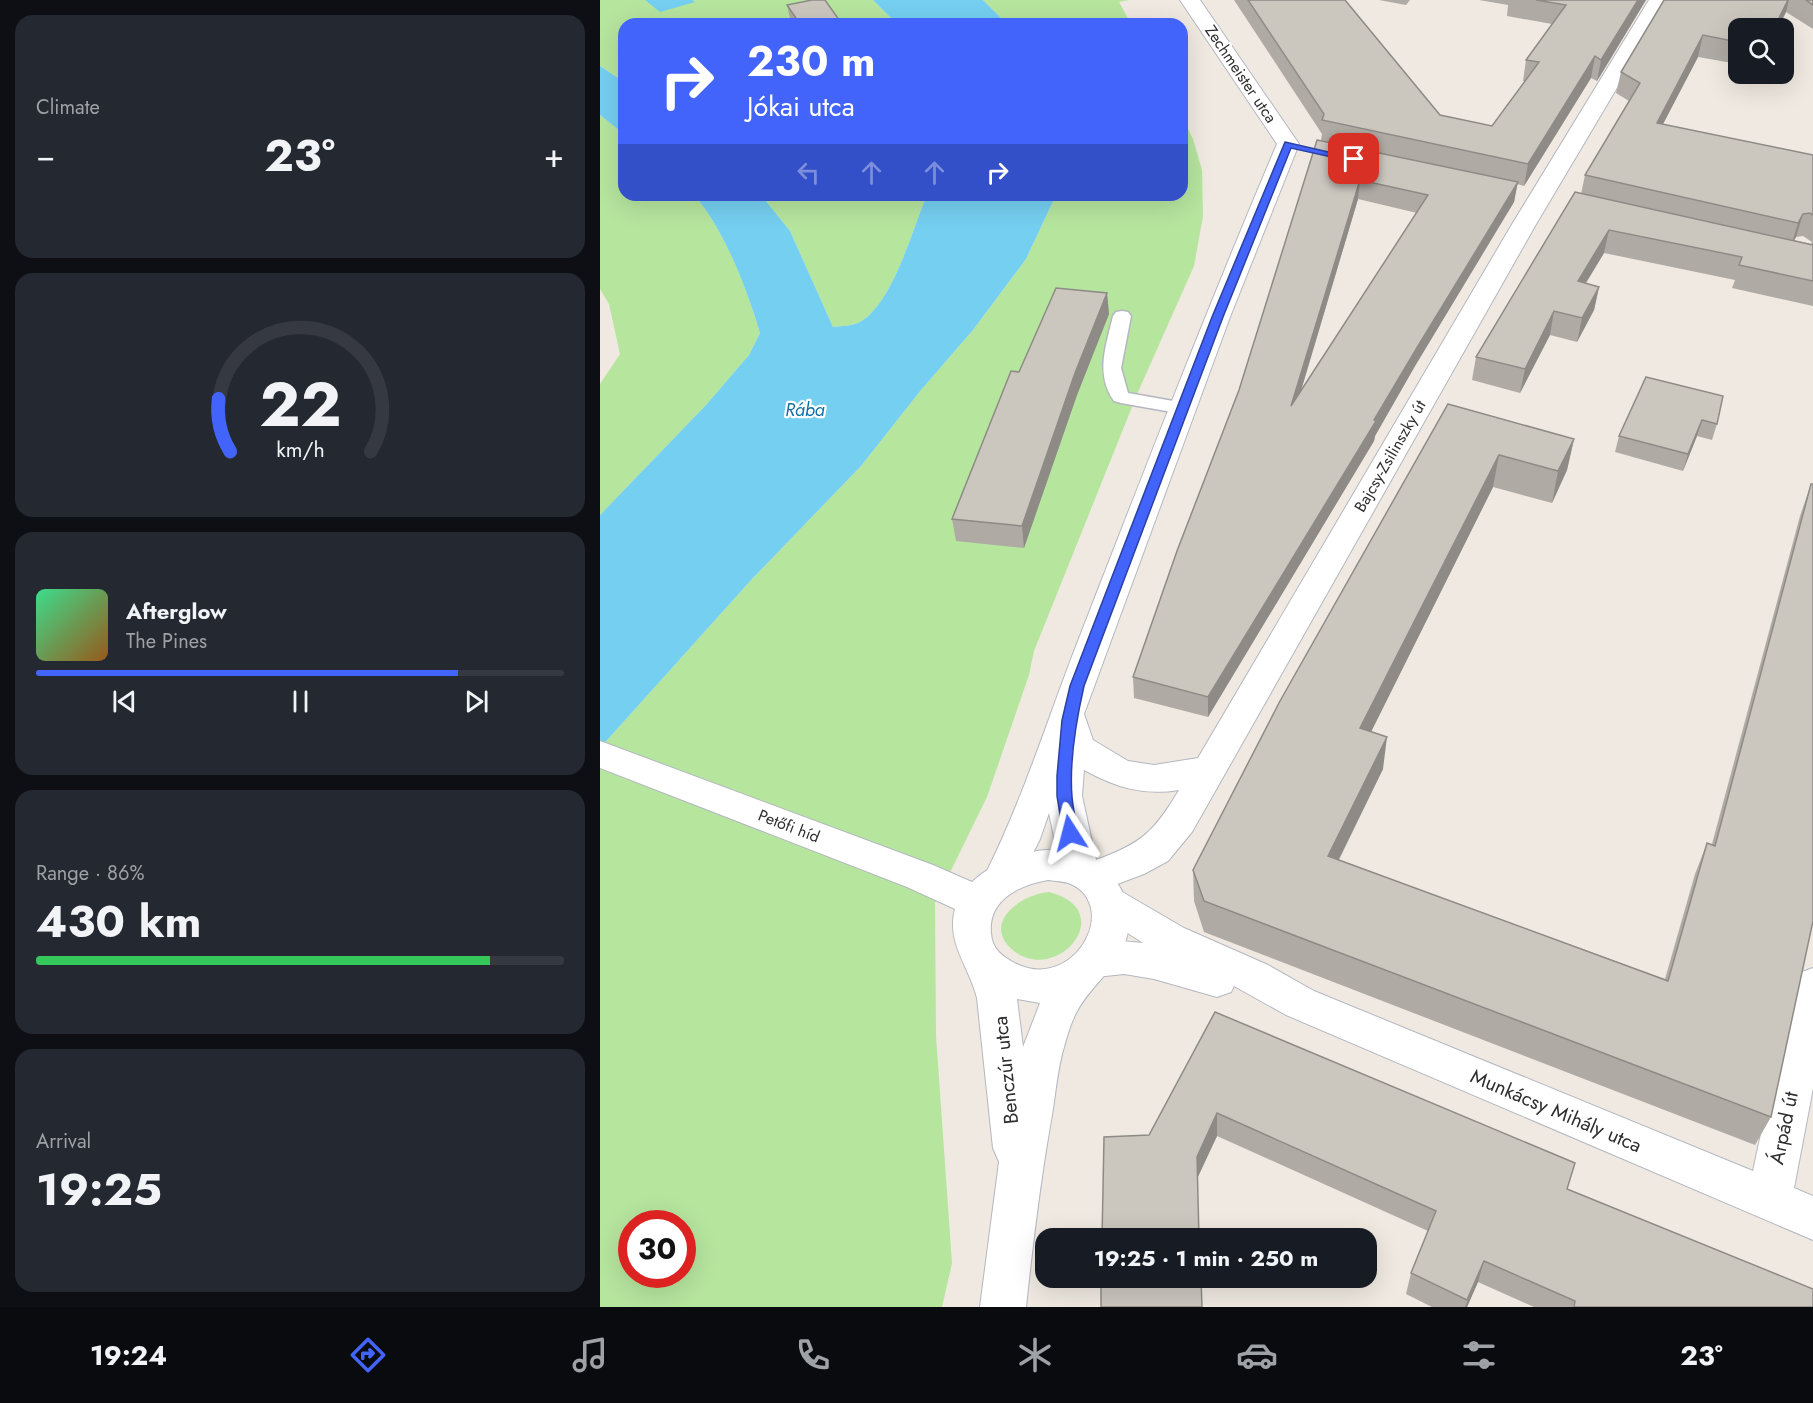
<!DOCTYPE html>
<html lang="en">
<head>
<meta charset="utf-8">
<style>
	body { margin:0; font-family:Jost,sans-serif; background:#242831; color:#f1f3f6; height:100vh; display:flex; flex-direction:column; font-size:22px; white-space:nowrap }
	* { box-sizing:border-box; margin:0 }
	p { font-size:20px; color:#9ea1a6 }
	.icon { flex:none; width:33px; height:33px; fill:none; stroke:currentColor; stroke-width:2; stroke-linecap:round; stroke-linejoin:round }
	.map { position:relative; flex:1; overflow:hidden }
	.details { display:flex; flex-direction:column; gap:15px; padding:15px; background:#0d0f14; width:600px }
	.details>* { flex:none }
	.top-card { position:absolute; left:18px; top:18px; width:570px; height:183px; border-radius:18px; box-shadow:0 6px 24px #0002; background:#4264fb; color:#fff; overflow:hidden }
	.fabs { position:absolute; left:1128px; top:18px; display:grid; gap:12px }
	.fabs a { display:grid; place-items:center; width:66px; height:66px; border-radius:12px; background:#171b24; box-shadow:0 6px 24px #0002; font-size:30px }
	.speed { position:absolute; left:18px; top:1210px; display:flex; gap:12px; font-size:30px; font-weight:700; text-align:center }
	.speed>* { display:grid; place-content:center; width:78px; height:78px; border-radius:50%; background:#171b24; box-shadow:0 6px 24px #0002; line-height:1 }
	.speed .limit { border:9px solid #d22; background:#fff; color:#111 }
	.pin { position:absolute; display:grid; place-items:center; width:51px; height:51px; color:#fff; margin:-26px; border-radius:12px; box-shadow:0 3px 9px #0006 }
	.me { position:absolute; width:66px; margin:-33px; rotate:351deg; stroke-linejoin:round; filter:drop-shadow(0 0 4px #0008) }
	.turn { display:flex; align-items:center; gap:21px; height:126px; padding:0 30px; font-size:27px }
	.turn .icon { width:78px; height:78px; stroke-width:2.5 }
	.turn b { display:block; font-size:42px; line-height:51px }
	.lanes { display:flex; align-items:center; height:57px; padding:0 30px; background:#0003; justify-content:center; gap:30px; direction:ltr }
	.lanes .off { opacity:.35 }
	.big { font-size:45px; font-weight:700; line-height:1.1 }
	.details .card { flex:1; display:flex; flex-direction:column; justify-content:center; gap:9px; min-width:0; padding:0 21px; border-radius:18px; background:#242831 }
	.details .dial { align-items:center; gap:0 }
	.dial svg { height:156px; overflow:visible; fill:none; stroke:#363941; stroke-width:7; stroke-linecap:round; text-anchor:middle }
	.dial text { fill:#f1f3f6; stroke:none }
	.song { display:flex; align-items:center; gap:18px }
	.cover { width:72px; height:72px; border-radius:9px; background:linear-gradient(135deg,hsl(150 70% 55%),hsl(30 70% 35%)) }
	.played { height:6px; border-radius:3px; background:linear-gradient(90deg,#4264fb 80%,#363941 80%) }
	.keys { display:flex; justify-content:space-around; direction:ltr }
	.heat { display:flex; justify-content:space-between; align-items:center; font-size:33px; direction:ltr }
	.charge { height:9px; border-radius:4px; background:linear-gradient(90deg,#34c759 86%,#363941 0) }
	.trip { position:absolute; left:435px; top:1228px; width:342px; height:60px; border-radius:18px; background:#171b24; box-shadow:0 6px 24px #0002; font-weight:700; line-height:60px; text-align:center }
	.dock { display:flex; height:96px; justify-content:space-around; align-items:center; background:#090b0e; color:#9ea1a6 }
	.dock .icon { width:42px; height:42px }
	.dock .on { color:#4264fb }
	.dock b { font-size:27px; color:#f1f3f6 }
	main { display:flex; flex:1; min-height:0 }
	.map>svg:first-child { display:block }
	.green { fill:#b6e59e; fill-rule:evenodd }
	.water { fill:#75cff0 }
	.lines { fill:none; stroke-linecap:round; stroke-linejoin:round }
	.lane-casing { stroke:#b4b7c1; stroke-width:3 }
	.street-casing { stroke:#b4b7c1; stroke-width:2 }
	.secondary-casing { stroke:#b4b7c1; stroke-width:2 }
	.lane { fill:#fff; fill-rule:evenodd }
	.street { fill:#fff; fill-rule:evenodd }
	.secondary { fill:#fff; fill-rule:evenodd }
	.wall { fill:#afaba4; fill-rule:evenodd }
	.shaded-wall { fill:#8e8b86 }
	.building { fill:#cbc7bf; stroke:#8e8b86; stroke-width:1.5; fill-rule:evenodd }
	.route { fill:#4264fb; stroke:#2b41a3; stroke-width:1.5 }
	.labels { text-anchor:middle; dominant-baseline:central; stroke-width:4.5; stroke-linejoin:round; paint-order:stroke }
	.street-label { font-size:16px; fill:#2e2e2e; stroke:#fff }
	.water-label { font-size:18px; font-style:italic; fill:#0d6fa3; stroke:#fff }
	.near-street-label { font-size:20px; fill:#2e2e2e; stroke:#fff }
</style>
</head>
<body>
<main>
<section class="details">
<div class="card"><p>Climate</p>
<div class="heat"><a>−</a><b class="big">23°</b><a>+</a></div>
</div>
<div class="card dial"><svg viewBox="0 0 100 80">
<path d="M14 69A42 42 0 1 1 86 69"/>
<path d="M14 69A42 42 0 0 1 8 42" stroke="#4264fb"/>
<text x="50" y="56" font-size="32" font-weight="700">22</text>
<text x="50" y="72" font-size="11">km/h</text>
</svg></div>
<div class="card">
<div class="song"><i class="cover"></i><div><b>Afterglow</b><p>The Pines</p></div></div>
<div class="played"></div>
<div class="keys"><svg class="icon" aria-label="previous" viewBox="0 0 24 24"><path d="M18 5L8 12l10 7zM5 5v14"/></svg><svg class="icon" aria-label="pause" viewBox="0 0 24 24"><path d="M8 5v14M16 5v14"/></svg><svg class="icon" aria-label="next" viewBox="0 0 24 24"><path d="M6 5l10 7-10 7zM19 5v14"/></svg></div>
</div>
<div class="card"><p>Range · 86%</p><b class="big">430 km</b><div class="charge"></div></div>
<div class="card"><p>Arrival</p><b class="big">19:25</b></div>
</section>
<div class="map">
<svg width="1213" height="1307" viewBox="0 0 1213 1307">
	<rect width="100%" height="100%" fill="#efe9e1"/>
	<path class="green" d="M0,0h273l24,24h-273v58l-24,-16z
		M383,0h146l-10,2 12,22h-124z
		M0,115l24,19v61h70c30,34 53,94 66,138l-11,22 -43,50 -106,110v-131l20,-30 -11,-50 -9,-15z
		M582,117l11,22 9,31 1,46 -9,50 -56,126 -104,259 -5,24 -42,122 -52,106 1,133 16,227 -10,44h-342v-559l152,-169 109,-113 60,-76 52,-60 53,-71 30,-64h126zM32,1224h50v51h-50z
		M161,195h166c-15,35 -34,108 -67,127 -7,4 -19,4 -27,5l-43,-96z
		M449,892c71,18 9,93 -35,59 -33,-26 4,-56 35,-59z"/>
	<path class="water" d="M45,0h47l3,2 -35,10z
		M273,0h110l24,24h-110z
		M0,66l24,16v52l-24,-19z
		M94,195h67l29,36 43,96c9,-1 20,-1 27,-5 33,-19 52,-92 67,-127h129l-30,64 -53,71 -52,60 -60,76 -109,113 -152,169v-233l106,-110 43,-50 11,-22c-13,-44 -36,-104 -66,-138z"/>
	<g class="lines">
		<defs>
			<path id="lane" d="M522,311l6,1 3,4 -10,52 7,25 62,11 3,4 -3,4 -7,2 -62,-11 -7,-2c-19,-27 -8,-55 -1,-85l3,-4z"/>
			<path id="street" d="M580,0h20l99,144 -69,173 -146,397 9,26 35,21 26,4 44,-7 313,-532 138,-226h20l-134,226 -343,606 -24,29 -24,13 -32,12 72,42 84,37 46,26 439,180 40,-186 6,-12 14,-5v120l-19,100 19,8v44l-527,-225 -52,-29 -3,6 -14,5 -63,-18 -30,-5 -28,3 -14,-5 -6,-12 6,-12c21,-7 40,-8 61,-5l-49,-32 -6,-11 3,-7 -24,-11 -6,-11 -12,-58 -9,26 -24,49 -13,4 -13,-4 -6,-11c40,-79 66,-166 99,-249 63,-162 126,-324 194,-484zM484,770c31,17 59,26 95,20 -24,41 -38,54 -83,70l-14,-64z"/>
			<path id="secondary" d="M0,741l333,124 39,17c19,-18 48,-30 74,-32 41,-3 83,27 83,70 0,42 -36,60 -53,93 -5,10 -9,23 -12,34 -6,20 -8,42 -11,62 -12,66 -20,132 -27,198h-46l19,-145 -6,-14 -16,-150c-8,-32 -31,-55 -22,-89l-48,-22 -307,-119zM448,880c7,1 16,1 23,4 51,24 0,113 -60,77 -12,-7 -19,-14 -20,-28 -3,-33 28,-48 57,-53zM417,999l23,4 -17,44z"/>
		</defs>
		<use href="#lane" class="lane-casing"/>
		<use href="#street" class="street-casing"/>
		<use href="#secondary" class="secondary-casing"/>
		<use href="#lane" class="lane"/>
		<use href="#street" class="street"/>
		<use href="#secondary" class="secondary"/>
	</g>
	<path class="wall" d="M634,0h111l95,115 52,11 33,-45h-2l3,-21 26,-36 -45,-8 1,-11 -29,-5h167l-49,81 -6,-3 -67,108 -7,-2 -3,18 -99,164 -40,70 -1,5 -166,276 -74,-19 -1,-21 106,-287 82,-250 1,-6zM758,199l59,14 -116,178z
		M779,0h31l-4,5z
		M1064,0h149v29l-27,-17 -8,16h-40v36l-40,-7 -35,67 150,31v151l-81,-18 3,-8 -131,-27 -18,30 13,4 -5,23 -17,32 -27,-7 -30,58 -48,-13 4,-23 105,-163 4,-19 44,-74 -13,-8 5,-21zM1203,236l9,6 -1,2 -17,-4 2,-3z
		M187,5l55,19h-49l-3,-5z
		M507,293l2,21 -32,81 -53,153 -68,-7 -4,-22 67,-147z
		M1046,377l71,47 -5,16 -15,-4 -14,35 -68,-19 4,-16z
		M848,404l126,35 -7,31 -15,33 -59,-16 -122,245 12,37 -44,91 326,119 30,-105 12,-31 5,1 88,-328 11,-32 -40,633 -16,28 -551,-213 -10,-31 -1,-31z
		M615,1012l352,177 246,118h-279l-56,-25 -11,25h-35l-26,-13 5,-21 17,-42 -211,-95 -20,42 -48,-43z"/>
	<path class="shaded-wall" d="M1038,0h8l-49,81 4,-21z
		M1188,0h1l-3,12 -8,16h-4z
		M1103,35l-5,22 -46,88 5,-22z
		M995,56l-4,22 -67,108 4,-22z
		M760,180l-2,19 -68,228 1,-21z
		M918,182l-4,20 -99,164 -40,70 -1,5 -166,276v-20l166,-277 44,-74z
		M1203,214l-7,23 -5,9 7,-23z
		M1009,230l-5,23 -31,51 5,-23z
		M999,287l-5,23 -17,32 5,-24z
		M507,293l2,21 -32,81 -53,153 -2,-22 53,-153z
		M954,311l-4,24 -30,58 5,-24z
		M1102,420l-5,16 -14,35 5,-17z
		M974,439l-7,31 -15,33 6,-32z
		M899,455l-6,32 -136,273 3,-32z
		M787,737l-4,32 -58,118 3,-31z
		M617,1113v23l-20,43v-22z
		M884,1261l-6,21 -11,25h-2z"/>
	<path class="building" d="M212,0h13l17,24h-42l-13,-19z
		M648,0h97l95,115 52,11 47,-64 -13,-2 40,-55 -30,-5h102l-37,60 -6,-4 -67,108 -206,-44 2,-6z
		M1064,0h124l-14,28h-36v14l-35,-7 -46,88 156,32v60l-3,-2 -7,1 -5,9 -213,-48 55,-92 -19,-11z
		M1206,0h7v5z
		M717,140l201,42 -100,164 -44,74 2,1 -168,276 -75,-20 44,-126 62,-161zM760,180l68,15 -137,211z
		M975,192l238,53v36l-74,-16 3,-8 -133,-27 -31,51 21,6 -17,31 -28,-7 -29,58 -49,-12z
		M456,288l51,5 -32,80 -53,153 -70,-7 59,-148 8,1z
		M1046,377l77,19 -6,28 -15,-4 -14,34 -69,-18z
		M848,404l126,35 -16,32 -59,-16 -139,273 27,9 -59,119 340,125 39,-138 8,3 96,-362h2v437l-42,196 -567,-216 -11,-31 87,-169z
		M615,1012l360,151 -8,26 246,100v18h-239l1,-6 -91,-40 -17,39 -56,-27 25,-62 -219,-98 -20,44 2,82h-97l2,-102 45,-2z
		M501,1278h100l1,29h-101z"/>
	<path class="route" d="M685,142l74,17 -5,3 -63,-14 -68,169 -139,369c-8,35 -15,74 -12,111 1,12 4,24 6,36l-2,5h-11l-2,-5 -6,-37v-20l5,-56 8,-34 142,-369z"/>
	<g class="labels">
		<g class="street-label">
			<text transform="translate(641 74) rotate(56)">Zechmeister utca</text>
			<text transform="translate(790 456) rotate(-60)">Bajcsy-Zsilinszky út</text>
			<text transform="translate(189 826) rotate(21)">Petőfi híd</text>
		</g>
		<g class="water-label">
			<text x="205" y="410">Rába</text>
		</g>
		<g class="near-street-label">
			<text transform="translate(406 1070) rotate(-96)">Benczúr utca</text>
			<text transform="translate(956 1111) rotate(23)">Munkácsy Mihály utca</text>
			<text transform="translate(1184 1128) rotate(-78)">Árpád út</text>
		</g>
	</g>
</svg>
<div class="fabs">
<a><svg class="icon" aria-label="search" viewBox="0 0 24 24"><circle cx="10" cy="10" r="6"/><path d="M15 15l6 6"/></svg></a>
</div>
<div class="speed"><div class="limit">30</div></div>
<div class="pin" style="left:754px;top:159px;background:#d93025"><svg class="icon" aria-label="arrive" viewBox="0 0 24 24"><path d="M6 21V4h12l-3 4 3 4H6"/></svg></div>
<svg class="me" style="left:470px;top:833px" viewBox="-20 -20 40 40"><path d="M0-17L14 15 0 8-14 15z" fill="#4264fb" stroke="#fff" stroke-width="4"/></svg>
<div class="trip">19:25 · 1 min · 250 m</div>
<div class="top-card">
<div class="turn"><svg class="icon" aria-label="right" viewBox="0 0 24 24"><path d="M7 20v-9h11M14 6l5 5-5 5"/></svg><div><b>230 m</b>Jókai utca</div></div>
<div class="lanes"><svg class="icon off" aria-label="left" viewBox="0 0 24 24"><path d="M17 20v-9H6M10 6l-5 5 5 5"/></svg><svg class="icon off" aria-label="ahead" viewBox="0 0 24 24"><path d="M12 20V5M6 11l6-6 6 6"/></svg><svg class="icon off" aria-label="ahead" viewBox="0 0 24 24"><path d="M12 20V5M6 11l6-6 6 6"/></svg><svg class="icon" aria-label="right" viewBox="0 0 24 24"><path d="M7 20v-9h11M14 6l5 5-5 5"/></svg></div>
</div>
</div>
</main>
<nav class="dock">
<b>19:24</b>
<svg class="icon on" aria-label="directions" viewBox="0 0 24 24"><path d="M12 3l9 9-9 9-9-9zM9 14v-3h6M13 9l2 2-2 2"/></svg>
<svg class="icon" aria-label="music" viewBox="0 0 24 24"><path d="M9 18V5l10-2v13"/><circle cx="6" cy="18" r="3"/><circle cx="16" cy="16" r="3"/></svg>
<svg class="icon" aria-label="phone" viewBox="0 0 24 24"><path d="M5 4h4l2 5-3 2q2 4 5 5l2-3 5 2v4C11 20 4 13 5 4z"/></svg>
<svg class="icon" aria-label="climate" viewBox="0 0 24 24"><path d="M12 3v18M4 7l16 10M4 17L20 7"/></svg>
<svg class="icon" aria-label="car" viewBox="0 0 24 24"><path d="M5 17H2v-5l4-1 3-4h7l3 4 3 1v5h-3M9 17h6M6 11h13"/><circle cx="7" cy="17" r="2"/><circle cx="17" cy="17" r="2"/></svg>
<svg class="icon" aria-label="filters" viewBox="0 0 24 24"><path d="M4 7h16M4 17h16"/><circle cx="9" cy="7" r="2"/><circle cx="15" cy="17" r="2"/></svg>
<b>23°</b>
</nav>
</body>
</html>
